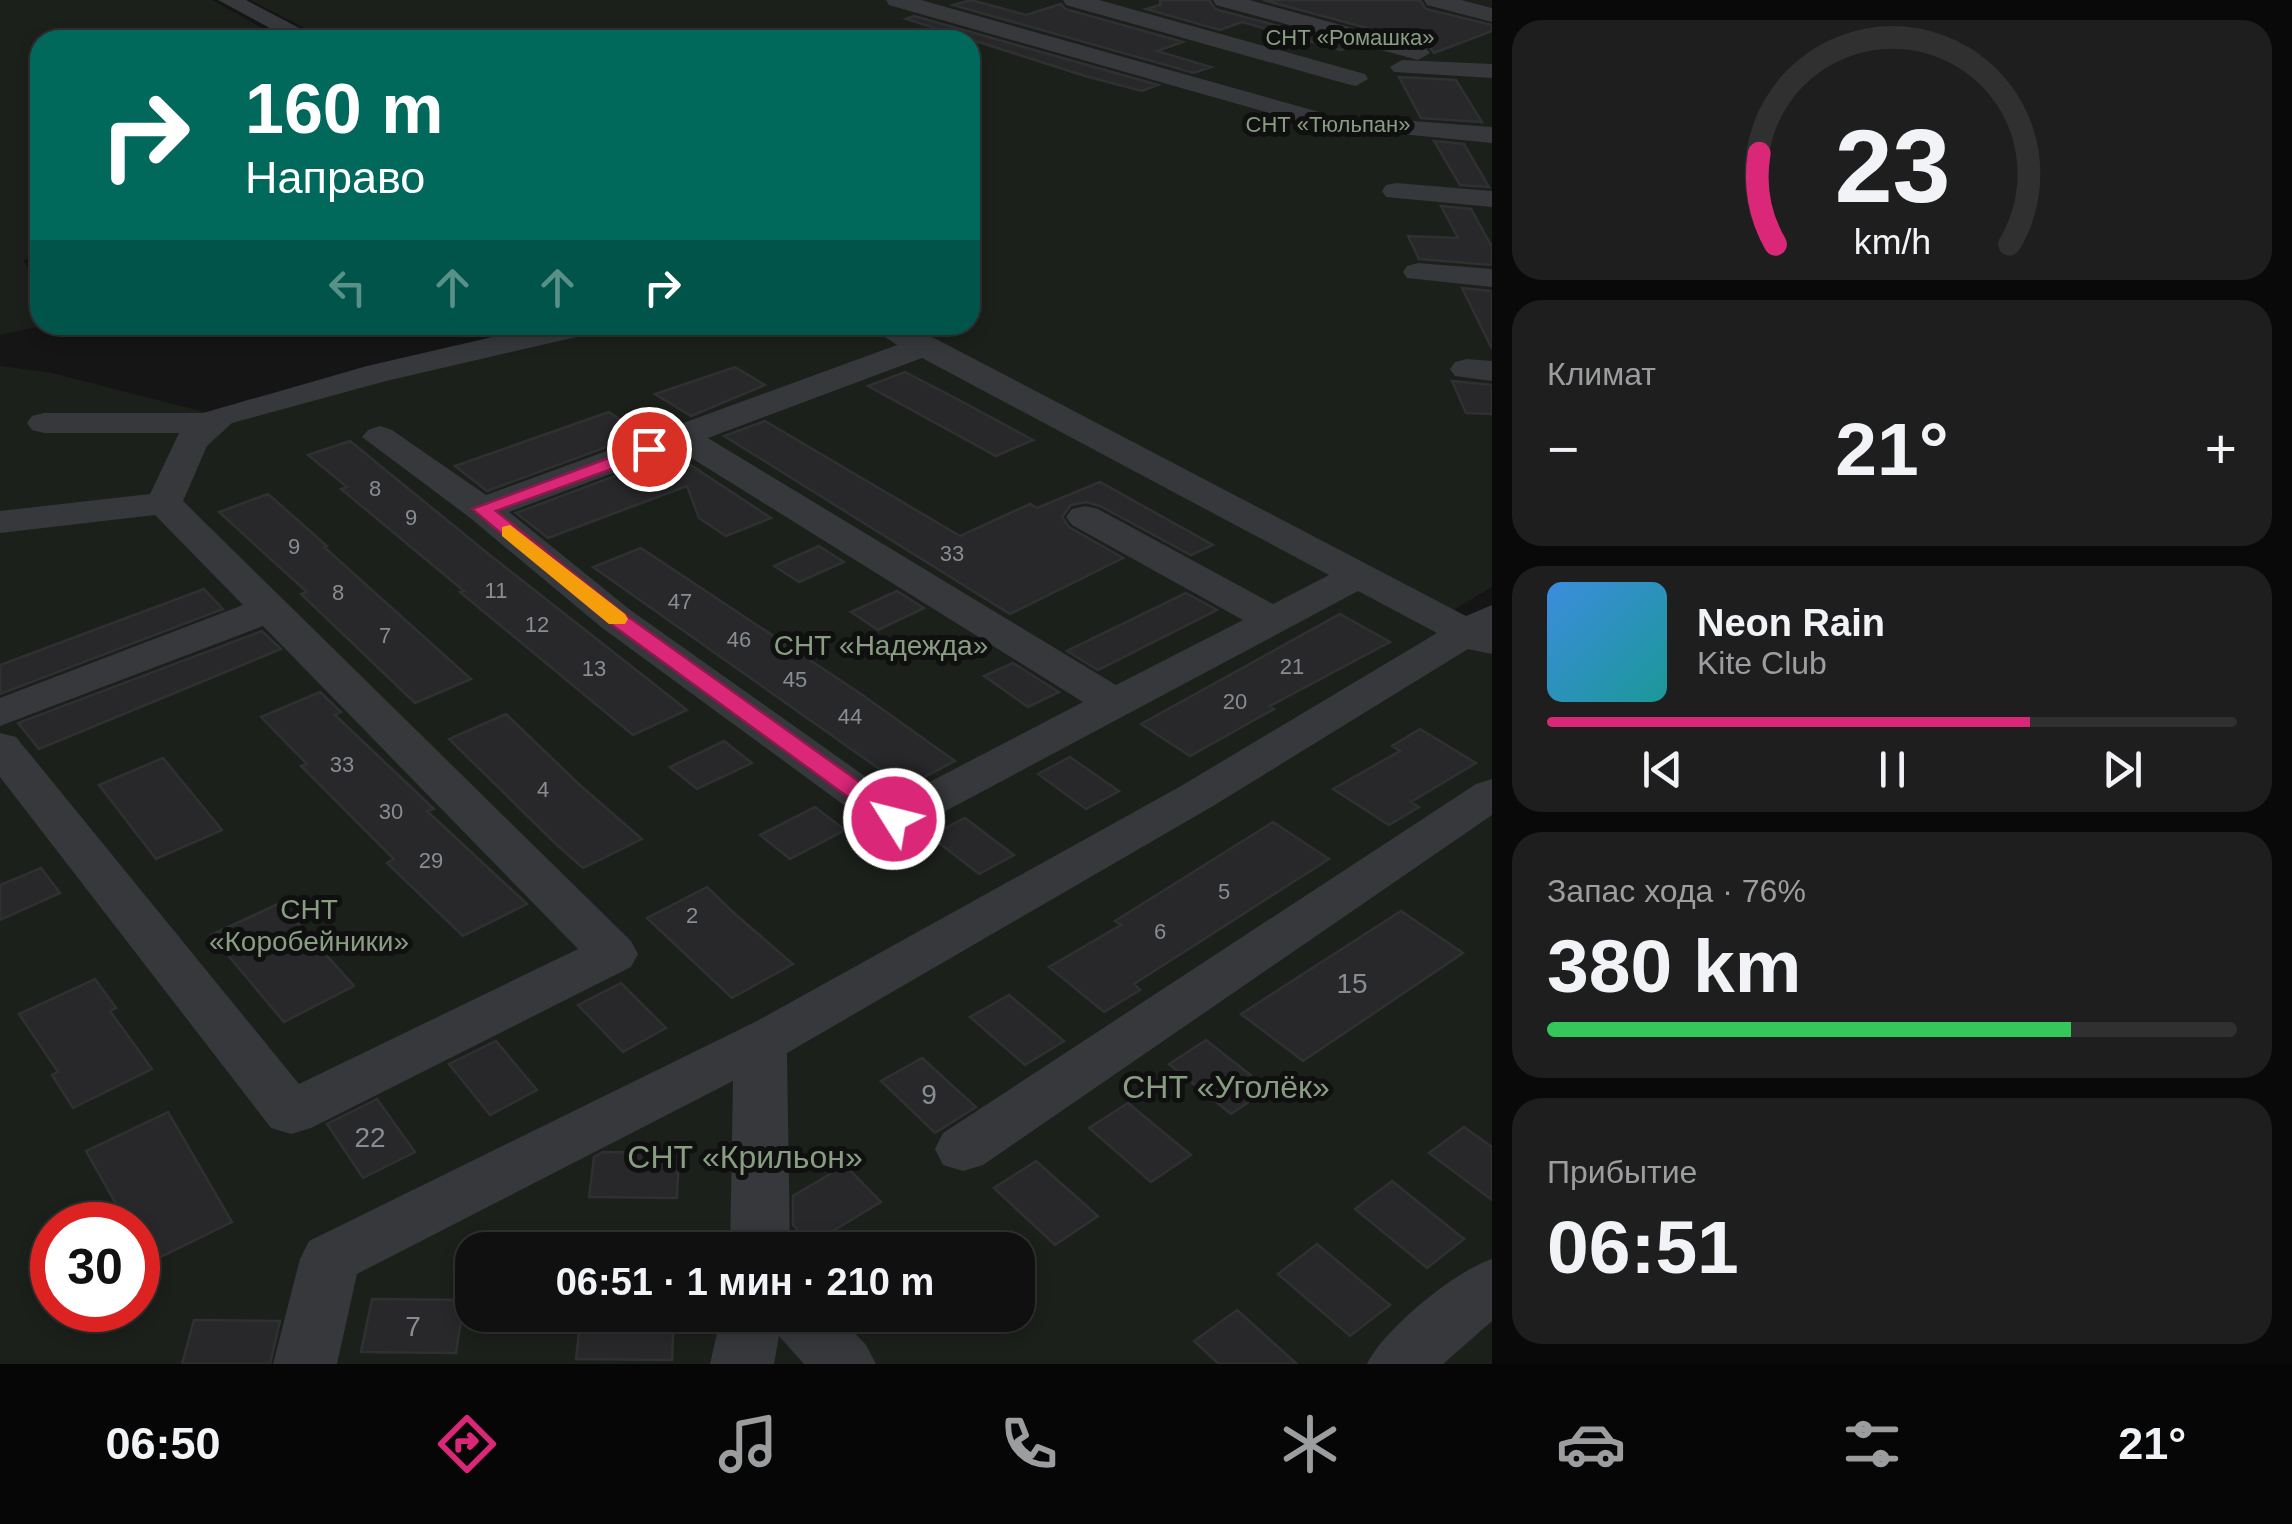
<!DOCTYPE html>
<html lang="ru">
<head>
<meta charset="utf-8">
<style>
	body { margin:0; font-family:Arial,sans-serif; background:#1e1e1e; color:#f1f3f6; height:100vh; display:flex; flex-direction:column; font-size:38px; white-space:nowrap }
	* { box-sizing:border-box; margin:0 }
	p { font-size:32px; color:#9c9d9f }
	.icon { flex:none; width:55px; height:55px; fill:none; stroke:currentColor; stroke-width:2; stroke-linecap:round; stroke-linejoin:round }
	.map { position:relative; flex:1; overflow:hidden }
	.drawer { display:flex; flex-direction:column; gap:20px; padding:20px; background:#090909; width:800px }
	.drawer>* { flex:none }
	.top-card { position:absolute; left:30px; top:30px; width:950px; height:305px; border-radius:30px; box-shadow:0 5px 15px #0003,0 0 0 2px #303030; background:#00695c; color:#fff; overflow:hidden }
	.speed { position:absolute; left:30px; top:1202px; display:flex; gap:20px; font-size:50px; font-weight:700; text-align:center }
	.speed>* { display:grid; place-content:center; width:130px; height:130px; border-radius:50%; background:#101010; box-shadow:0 5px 15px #0003,0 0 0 2px #303030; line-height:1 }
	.speed .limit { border:15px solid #d22; background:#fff; color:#111 }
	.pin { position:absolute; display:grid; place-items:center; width:85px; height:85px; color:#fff; margin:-42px; border:5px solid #fff; border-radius:50%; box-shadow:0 2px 10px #0007 }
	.me { position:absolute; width:110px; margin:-55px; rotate:306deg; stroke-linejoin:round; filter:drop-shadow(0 0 8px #0008) }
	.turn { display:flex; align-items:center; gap:35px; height:210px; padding:0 50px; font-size:45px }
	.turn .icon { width:130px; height:130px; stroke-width:2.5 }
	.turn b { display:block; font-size:70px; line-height:85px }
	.lanes { display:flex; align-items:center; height:95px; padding:0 50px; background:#0003; justify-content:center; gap:50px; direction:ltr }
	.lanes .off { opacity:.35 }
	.big { font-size:75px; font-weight:700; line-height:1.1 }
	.drawer .tile { flex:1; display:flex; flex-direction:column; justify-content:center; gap:15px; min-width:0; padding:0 35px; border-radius:30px; background:#1e1e1e }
	.drawer .dial { align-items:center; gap:0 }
	.dial svg { height:260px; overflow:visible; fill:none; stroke:#303030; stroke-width:7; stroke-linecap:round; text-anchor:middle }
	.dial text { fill:#f1f3f6; stroke:none }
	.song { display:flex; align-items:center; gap:30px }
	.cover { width:120px; height:120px; border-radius:15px; background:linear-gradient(135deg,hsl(210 70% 55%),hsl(180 70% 35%)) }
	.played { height:10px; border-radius:5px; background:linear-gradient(90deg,#db2777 70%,#303030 70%) }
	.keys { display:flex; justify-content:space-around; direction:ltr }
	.heat { display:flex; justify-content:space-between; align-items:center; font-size:55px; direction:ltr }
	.charge { height:15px; border-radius:8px; background:linear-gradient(90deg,#34c759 76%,#303030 0) }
	.trip { position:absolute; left:455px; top:1232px; width:580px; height:100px; border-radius:30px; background:#101010; box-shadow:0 5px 15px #0003,0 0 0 2px #303030; font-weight:700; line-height:100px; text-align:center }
	.dock { display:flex; height:160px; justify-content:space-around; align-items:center; background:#060606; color:#9c9d9f }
	.dock .icon { width:70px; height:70px }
	.dock .current { color:#db2777 }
	.dock b { font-size:45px; color:#f1f3f6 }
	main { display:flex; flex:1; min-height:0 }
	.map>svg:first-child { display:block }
	.green { fill:#1c201b; fill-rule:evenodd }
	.building { fill:#28282a; stroke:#2f3032; stroke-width:2.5 }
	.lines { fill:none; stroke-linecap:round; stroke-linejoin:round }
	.minor { fill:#36383b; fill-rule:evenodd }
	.route { fill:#db2777; stroke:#8e194d; stroke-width:2.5 }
	.slow { fill:#f59e0b }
	.labels { text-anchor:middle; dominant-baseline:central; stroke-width:10; stroke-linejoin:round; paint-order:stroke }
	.far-park-label { font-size:22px; fill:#889d82; stroke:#101011 }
	.number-label { font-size:22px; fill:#878d92 }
	.park-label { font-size:28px; fill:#889d82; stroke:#101011 }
	.near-number-label { font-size:28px; fill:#878d92 }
	.near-park-label { font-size:32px; fill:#889d82; stroke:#101011 }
</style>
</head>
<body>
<main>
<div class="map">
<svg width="1492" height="1364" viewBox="0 0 1492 1364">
	<rect width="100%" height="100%" fill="#151516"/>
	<path class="green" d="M0,0h212l71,40h-243v217l-17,3 17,25v40h5l-45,10z
		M250,0h1242v587l-42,25 -547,-287h67v-285h-642z
		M584,325h299l585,307 24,-14v746h-1492v-998l52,7 168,43zM52,1225h86v85h-86zM472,1250h546v65h-546z"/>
	<path class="building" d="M971,0l55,15 35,-11 4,5 118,33 -26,9 54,16 -17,6 -241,-68z
		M1160,0h49l6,9 138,37 -12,4 -99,-28 -22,8 -74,-21 14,-4z
		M1263,0h157l6,9 66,16v6l-58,22 -7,-9z
		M914,16l244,69 -16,6 -57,-15 -179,-57z
		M1399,77l57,3 26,42 -61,-4z
		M1434,141l30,3 25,43 -29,-2z
		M1441,206l30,3 21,38v18l-73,-6 -11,-23 50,2z
		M1462,288l30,3v58z
		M735,367l30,18 -74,31 -36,-22z
		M905,372l54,28 74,40 -37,16 -128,-70z
		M1452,381l40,4v29l-26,-1z
		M609,412l33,22 -155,57 -32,-25z
		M765,421l195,115 70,-32 7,4 63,-26 113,63 -22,10 -91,-49 -14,-4 -15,3 -9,12 7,10 54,31 -113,56 -286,-178z
		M350,441l136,111 201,158 -54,25 -173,-143 4,-1 -123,-102 6,-2 -39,-32z
		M674,454l97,64 -45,18 -27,-18 -12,-32 -139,52 -32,-25z
		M268,494l59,52 -3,1 147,132 -56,24 -114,-109 6,-2 -88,-80z
		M819,546l25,16 -45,20 -25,-16z
		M641,548l220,146 94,67 -50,26 -312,-220z
		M204,589l19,20 -223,85v-29z
		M897,591l27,17 -46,22 -27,-18z
		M1186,593l31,17 -119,60 -31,-19z
		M1340,614l50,28 -120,64 4,3 -84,47 -49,-32z
		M262,631l19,18 -242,100 -21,-26z
		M1013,663l46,29 -31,15 -44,-31z
		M320,692l21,20 -6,3 99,94 -7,2 100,93 -64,32 -76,-73 7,-4 -93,-93 6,-2 -46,-47z
		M506,714l76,73 60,52 -59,29 -27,-24 -107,-105z
		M1420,729l56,34 -65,39 8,5 -30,18 -56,-36 67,-38 -8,-5z
		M724,741l28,22 -55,26 -27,-22z
		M1070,757l49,34 -33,18 -48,-35z
		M163,758l59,72 -66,29 -57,-74z
		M815,807l30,23 -55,29 -30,-24z
		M965,818l49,37 -35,19 -49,-38z
		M1273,822l56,37 -195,125 6,6 -36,22 -55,-45 72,-42 -6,-4z
		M41,868l19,25 -60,27v-35z
		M707,887l28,27 58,50 -61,34 -85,-80z
		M280,903l74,83 -70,36 -73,-87z
		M1401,911l62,42 -160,108 -62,-47z
		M95,979l21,29 -6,3 42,58 -79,39 -21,-33 6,-3 -39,-58z
		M621,983l45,45 -43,24 -45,-47z
		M1009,995l55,46 -39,24 -55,-48z
		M1206,1040l62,49 -37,25 -62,-50z
		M496,1041l41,49 -47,25 -41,-51z
		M922,1058l54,49 -41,26 -54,-52z
		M377,1099l38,53 -52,26 -36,-54z
		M1128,1103l63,52 -40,27 -62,-54z
		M168,1112l64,110 -86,42 -8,-16v-23h-10l-42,-74z
		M1464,1127l28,20v53l-63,-47z
		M603,1152l76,1 -2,45 -88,-1 5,-40z
		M1036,1161l62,55 -43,29 -61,-57z
		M845,1165l36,37 -70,42 -18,-19v-29z
		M1392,1181l72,58 -37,29 -72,-59z
		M1317,1244l73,61 -40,31 -72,-62z
		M372,1299l92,1 -8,53 -95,-1z
		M1237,1310l60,54h-78l-25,-23z
		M581,1315h93l-2,45 -96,-1z
		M194,1320l86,1 -10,43h-88z"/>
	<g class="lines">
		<path class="minor" d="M218,0h28l76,40h-30z
			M886,0h35l398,112 4,5 -4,5h-18l-412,-117z
			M1063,0h36l266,74 3,5 -12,7 -9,-2 -281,-79z
			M1213,0h36l177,48 4,5 -12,7 -202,-55z
			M1424,0h37l31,8v14l-65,-17z
			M1402,60l90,4v14l-98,-6 -4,-5z
			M1400,120l92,7v16l-101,-10 -4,-5z
			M1396,183l96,8v16l-106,-10 -4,-6 4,-6z
			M1418,263l74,6v18l-85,-9 -4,-6 4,-6z
			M545,325h58l-5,7 -212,49 -154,42 -25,23 -24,55 448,440 7,13 -7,13 -320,161 -20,6 -20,-6 -271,-351v-44l16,4 283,347 279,-135 -315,-323 -263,100v-28l243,-93 -88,-90 -155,18v-22l150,-17 29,-61h-135l-12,-3 -5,-7 5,-7 12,-3h159l164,-47z
			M867,325h40l29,14 530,277 26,-11v49l-24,-5 -255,157 -426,247 3,197h-60l3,-169 -376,193 -20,90h-64l27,-105 9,-18 448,-220 424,-235 256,-153 -79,-42 -448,239 -16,4 -16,-4 -277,-203 -132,-110 -107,-80 6,-7 12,-4 12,4 94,65 411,-150zM922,358l407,217 -56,29 -175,-95 -13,-3 -13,3 -6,8 6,8 171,95 -127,65 -408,-247zM677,449l406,253 -186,97 -268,-190 -120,-97z
			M1467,359l25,2v20l-37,-5 -5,-7 5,-7z
			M1492,779v36l-509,350 -20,6 -20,-6 -8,-16 8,-16 533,-349z
			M1492,1259v62l-49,43h-76c17,-35 88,-93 125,-105z
			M721,1315h117l28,30 10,19h-72l-25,-28 -5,28h-64z"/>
	</g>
	<path class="route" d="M649,443l9,6 -2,4 -160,58 127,102 280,200 4,6 -4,5h-18l-277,-202 -136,-113z"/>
	<path class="slow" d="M510,525l115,89 3,5 -3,5h-16l-107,-88v-9z"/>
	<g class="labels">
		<g class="far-park-label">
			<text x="1350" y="37">СНТ «Ромашка»</text>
			<text x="1328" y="124">СНТ «Тюльпан»</text>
		</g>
		<g class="number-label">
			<text x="375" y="488">8</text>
			<text x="411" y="517">9</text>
			<text x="294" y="546">9</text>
			<text x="952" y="553">33</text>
			<text x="496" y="590">11</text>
			<text x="338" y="592">8</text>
			<text x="680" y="601">47</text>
			<text x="537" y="624">12</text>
			<text x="385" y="635">7</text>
			<text x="739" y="639">46</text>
			<text x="1292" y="666">21</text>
			<text x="594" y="668">13</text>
			<text x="795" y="679">45</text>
			<text x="1235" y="701">20</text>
			<text x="850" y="716">44</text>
			<text x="342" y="764">33</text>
			<text x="543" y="789">4</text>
			<text x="391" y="811">30</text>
			<text x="431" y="860">29</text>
			<text x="1224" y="891">5</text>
			<text x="692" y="915">2</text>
			<text x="1160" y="931">6</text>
		</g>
		<g class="park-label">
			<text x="881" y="645">СНТ «Надежда»</text>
			<text x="309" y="909">СНТ<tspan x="309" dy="32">«Коробейники»</tspan></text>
		</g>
		<g class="near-number-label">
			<text x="1352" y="983">15</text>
			<text x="929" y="1094">9</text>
			<text x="370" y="1137">22</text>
			<text x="413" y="1326">7</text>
		</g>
		<g class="near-park-label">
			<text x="1226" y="1087">СНТ «Уголёк»</text>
			<text x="745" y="1157">СНТ «Крильон»</text>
		</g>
	</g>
</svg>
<div class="speed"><div class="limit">30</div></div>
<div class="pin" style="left:649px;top:449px;background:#d93025"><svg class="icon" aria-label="arrive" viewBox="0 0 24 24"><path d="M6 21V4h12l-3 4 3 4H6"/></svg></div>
<svg class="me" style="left:894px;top:819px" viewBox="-20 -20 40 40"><circle r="17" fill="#db2777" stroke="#fff" stroke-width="3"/><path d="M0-11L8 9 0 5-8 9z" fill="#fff"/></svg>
<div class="trip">06:51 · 1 мин · 210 m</div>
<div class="top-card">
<div class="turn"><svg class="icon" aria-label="right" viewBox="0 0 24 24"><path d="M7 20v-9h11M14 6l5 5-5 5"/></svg><div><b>160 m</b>Направо</div></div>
<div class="lanes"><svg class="icon off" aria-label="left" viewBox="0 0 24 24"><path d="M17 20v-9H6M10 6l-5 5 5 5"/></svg><svg class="icon off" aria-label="ahead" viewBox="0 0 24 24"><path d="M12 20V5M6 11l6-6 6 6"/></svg><svg class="icon off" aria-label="ahead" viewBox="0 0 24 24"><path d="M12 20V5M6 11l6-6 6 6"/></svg><svg class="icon" aria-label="right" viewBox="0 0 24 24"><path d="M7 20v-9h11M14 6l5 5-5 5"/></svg></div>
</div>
</div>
<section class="drawer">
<div class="tile dial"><svg viewBox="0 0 100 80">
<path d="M14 69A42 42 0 1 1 86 69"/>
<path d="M14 69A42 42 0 0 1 9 41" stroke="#db2777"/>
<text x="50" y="56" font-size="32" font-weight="700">23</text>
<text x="50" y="72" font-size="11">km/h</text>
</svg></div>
<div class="tile"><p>Климат</p>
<div class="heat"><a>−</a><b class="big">21°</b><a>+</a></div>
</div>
<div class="tile">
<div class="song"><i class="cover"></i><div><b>Neon Rain</b><p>Kite Club</p></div></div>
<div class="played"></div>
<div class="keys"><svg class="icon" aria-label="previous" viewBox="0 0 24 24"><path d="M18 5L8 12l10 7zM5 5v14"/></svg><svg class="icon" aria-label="pause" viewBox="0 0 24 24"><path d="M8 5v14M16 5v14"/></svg><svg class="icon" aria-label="next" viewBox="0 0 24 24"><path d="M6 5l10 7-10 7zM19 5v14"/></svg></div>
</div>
<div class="tile"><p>Запас хода · 76%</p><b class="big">380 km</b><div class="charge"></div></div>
<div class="tile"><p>Прибытие</p><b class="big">06:51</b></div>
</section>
</main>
<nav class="dock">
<b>06:50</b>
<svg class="icon current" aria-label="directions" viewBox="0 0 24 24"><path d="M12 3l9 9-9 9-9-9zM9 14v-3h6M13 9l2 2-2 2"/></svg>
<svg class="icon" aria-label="music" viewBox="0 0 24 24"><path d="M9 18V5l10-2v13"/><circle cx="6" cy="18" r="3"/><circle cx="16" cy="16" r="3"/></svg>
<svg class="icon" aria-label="phone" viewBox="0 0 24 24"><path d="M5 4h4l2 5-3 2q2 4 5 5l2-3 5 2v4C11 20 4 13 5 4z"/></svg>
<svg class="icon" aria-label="climate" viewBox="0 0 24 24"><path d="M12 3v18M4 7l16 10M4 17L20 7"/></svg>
<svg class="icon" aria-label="car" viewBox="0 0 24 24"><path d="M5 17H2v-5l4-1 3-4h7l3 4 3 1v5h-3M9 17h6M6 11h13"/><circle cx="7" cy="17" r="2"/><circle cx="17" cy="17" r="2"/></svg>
<svg class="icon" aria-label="filters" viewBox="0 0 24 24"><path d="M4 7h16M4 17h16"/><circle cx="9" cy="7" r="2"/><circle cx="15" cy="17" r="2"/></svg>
<b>21°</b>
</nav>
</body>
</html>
